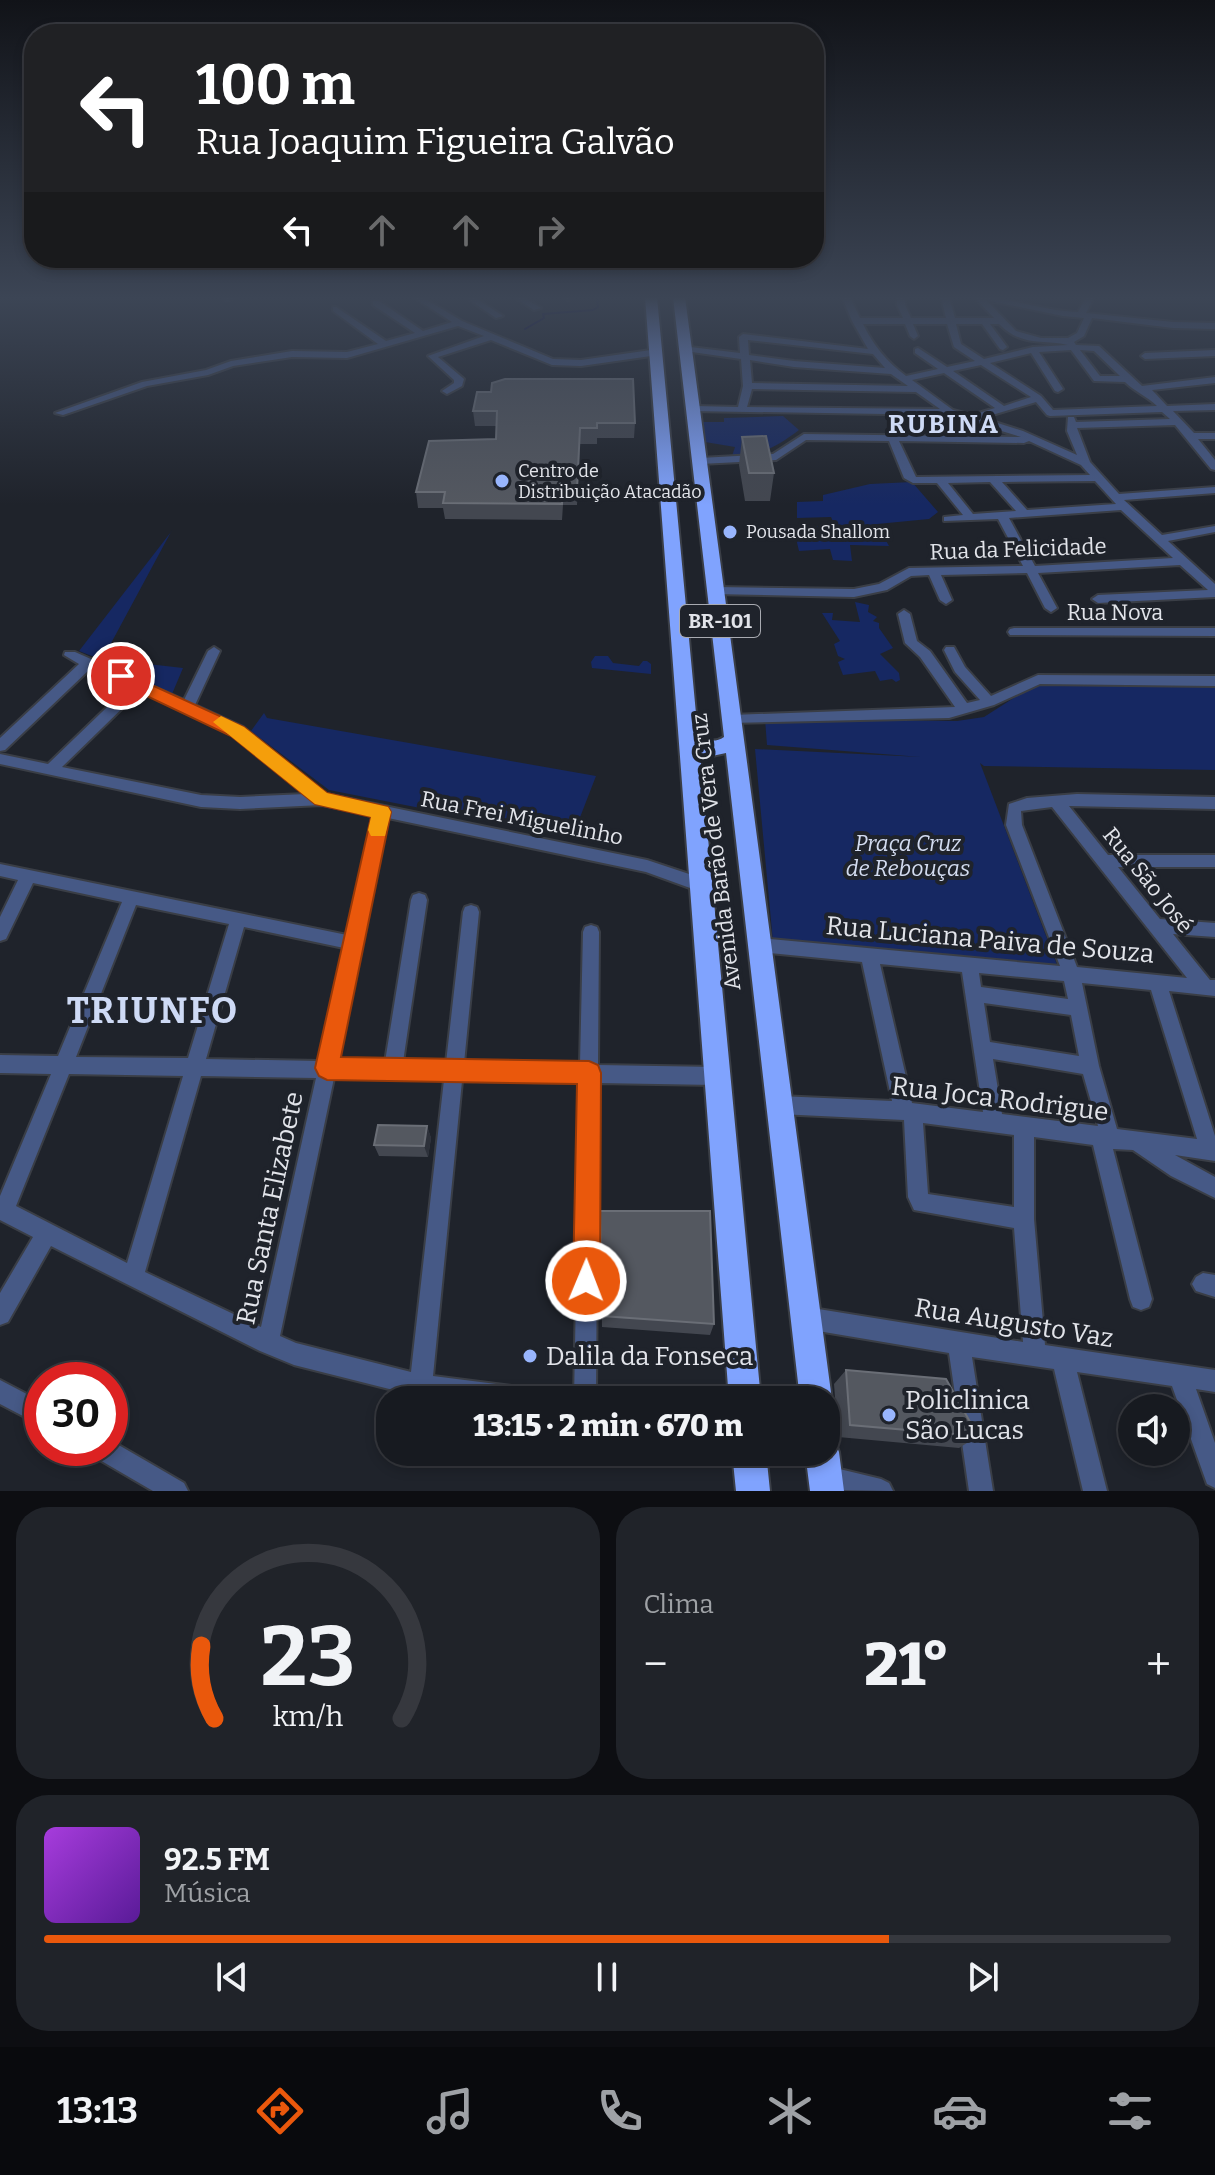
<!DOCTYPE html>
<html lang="pt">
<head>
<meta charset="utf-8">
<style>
	body { margin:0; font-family:Bitter,serif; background:#202329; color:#f1f3f6; height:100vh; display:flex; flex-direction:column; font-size:30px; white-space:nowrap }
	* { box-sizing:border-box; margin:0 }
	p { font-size:26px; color:#9ea1a5 }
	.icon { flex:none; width:44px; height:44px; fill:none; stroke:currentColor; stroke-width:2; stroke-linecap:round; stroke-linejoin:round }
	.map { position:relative; height:1491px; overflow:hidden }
	.panel { display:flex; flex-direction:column; gap:16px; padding:16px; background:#0d0e12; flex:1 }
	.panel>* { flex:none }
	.banner { position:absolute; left:24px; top:24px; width:800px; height:244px; border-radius:32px; box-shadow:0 4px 12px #0003,0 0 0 2px #36383e; background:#202124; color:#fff; overflow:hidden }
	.fabs { position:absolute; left:1118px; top:1394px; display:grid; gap:16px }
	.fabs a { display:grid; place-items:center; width:72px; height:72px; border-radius:50%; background:#171a20; box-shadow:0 4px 12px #0003,0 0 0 2px #36383e; font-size:40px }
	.speed { position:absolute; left:24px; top:1362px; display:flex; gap:16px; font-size:40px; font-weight:700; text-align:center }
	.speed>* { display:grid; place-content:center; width:104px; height:104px; border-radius:50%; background:#171a20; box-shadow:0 4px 12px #0003,0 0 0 2px #36383e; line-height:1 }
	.speed .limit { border:12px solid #d22; background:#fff; color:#111 }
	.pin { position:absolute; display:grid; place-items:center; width:68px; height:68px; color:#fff; margin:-34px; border:4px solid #fff; border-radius:50%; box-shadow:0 2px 8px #0007 }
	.me { position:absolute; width:88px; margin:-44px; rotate:1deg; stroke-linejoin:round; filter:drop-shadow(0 0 6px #0008) }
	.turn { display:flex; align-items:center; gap:28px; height:168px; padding:0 40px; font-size:36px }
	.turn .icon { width:104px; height:104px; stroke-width:2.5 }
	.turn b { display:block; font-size:56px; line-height:68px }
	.lanes { display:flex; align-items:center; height:76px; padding:0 40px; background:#0003; justify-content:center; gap:40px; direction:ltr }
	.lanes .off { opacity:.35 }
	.big { font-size:60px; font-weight:800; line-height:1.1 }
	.panel .tile { flex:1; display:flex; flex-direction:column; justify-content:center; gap:12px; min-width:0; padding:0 28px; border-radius:32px; background:#202329 }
	.panel .dial { align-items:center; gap:0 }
	.dial svg { height:208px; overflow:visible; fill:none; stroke:#36383e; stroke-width:7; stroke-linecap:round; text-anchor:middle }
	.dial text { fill:#f1f3f6; stroke:none }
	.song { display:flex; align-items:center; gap:24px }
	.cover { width:96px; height:96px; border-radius:12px; background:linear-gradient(135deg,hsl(280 70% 55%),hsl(270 70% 35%)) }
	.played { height:8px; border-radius:4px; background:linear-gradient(90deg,#ea580c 75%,#36383e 75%) }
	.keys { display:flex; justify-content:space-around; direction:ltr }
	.heat { display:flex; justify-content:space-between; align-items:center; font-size:44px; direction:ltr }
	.panel .tiles { flex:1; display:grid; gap:16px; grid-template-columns:1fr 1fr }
	.tile:last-child { grid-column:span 2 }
	.trip { position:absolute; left:376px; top:1386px; width:464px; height:80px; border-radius:32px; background:#171a20; box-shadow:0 4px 12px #0003,0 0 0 2px #36383e; font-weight:800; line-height:80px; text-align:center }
	.tab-bar { display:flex; height:128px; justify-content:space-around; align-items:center; background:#090a0d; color:#9ea1a5 }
	.tab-bar .icon { width:56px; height:56px }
	.tab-bar .selected { color:#ea580c }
	.tab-bar b { font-size:36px; color:#f1f3f6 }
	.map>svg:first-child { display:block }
	.green { fill:#162862 }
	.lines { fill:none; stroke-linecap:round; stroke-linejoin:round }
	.stream { stroke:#02003e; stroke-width:2 }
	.minor-casing { stroke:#3a3e46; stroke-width:4 }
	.highway-casing { stroke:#3a3e46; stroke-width:4 }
	.minor { fill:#465986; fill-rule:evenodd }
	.highway { fill:#80a3fe; fill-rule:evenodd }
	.wall { fill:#434750 }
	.shaded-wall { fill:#2d313a }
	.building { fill:#545860; stroke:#6a6e76; stroke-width:2 }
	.route { fill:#ea580c; stroke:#983908; stroke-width:2 }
	.slow { fill:#f59e0b }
	.poi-dot { fill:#98b5fd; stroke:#1f232b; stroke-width:3 }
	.labels { text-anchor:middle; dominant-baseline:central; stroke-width:8; stroke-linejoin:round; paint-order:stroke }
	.far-poi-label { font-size:18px; fill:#e2e4ea; stroke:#1f232b; text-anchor:start }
	.shield { fill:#1f232b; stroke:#a8aab1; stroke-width:2 }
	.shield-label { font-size:20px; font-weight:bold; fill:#e2e4ea }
	.street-label { font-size:22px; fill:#e2e4ea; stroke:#1f232b }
	.park-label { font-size:22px; font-style:italic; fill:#d3dcf0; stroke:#1f232b }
	.far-district-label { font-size:26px; font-weight:bold; letter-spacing:2px; fill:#cedaf5; stroke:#1f232b }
	.near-street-label { font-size:26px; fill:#e2e4ea; stroke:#1f232b }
	.near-poi-label { font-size:26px; fill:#e2e4ea; stroke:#1f232b; text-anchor:start }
	.near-district-label { font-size:36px; font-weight:bold; letter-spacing:2px; fill:#cedaf5; stroke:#1f232b }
</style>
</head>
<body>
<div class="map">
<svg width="1215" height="1491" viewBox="0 0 1215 1491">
	<rect width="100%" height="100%" fill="#1f232b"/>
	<path class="green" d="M783,416l16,14c-23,17 -38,26 -67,26l3,-9 -30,-5 -3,-20h22v-4z
		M912,482l26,30 -9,7 -52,5 12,22 -39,-1 2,16 -19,-1 -3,-11 -31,2 -5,-21 40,-6 -3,-7 -34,1v-16l26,-1v-6l47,-11z
		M172,530l-70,130 -23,-9 92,-119z
		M855,602l14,3 -1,7 9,5 -4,4 6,2v5l14,20 -13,6 19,19 1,7 -4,2 -4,-3 -12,2 -5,-10 -32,4 -5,-13 7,-3 -7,-3 -4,-12 6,-3 -18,-28h11l-1,7 28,2z
		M595,656h13l5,7 26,3 4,-5h4l4,3v10l-59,-6 -1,-6z
		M113,660l70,8 -11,26 -64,-28z
		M1037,683l178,1v86l-231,-4 -4,-3 79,207 -286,-28 -18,-193 166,8 -154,-12 -2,-26 192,2 27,-4z
		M264,713l3,5 329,58 -24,62 -243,-48 -78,-59z"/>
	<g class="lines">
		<path class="stream" d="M525,329l19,-11 -1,-4 50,-4 5,-3 -1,-10"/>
		<defs>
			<path id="minor" d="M226,297h11l-10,4 -4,-2z
				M413,297h9l40,24 91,38 28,1 77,-11 4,3 -4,3 -77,11 -29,-1 -61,-25 -53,17 26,22 -2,7 -15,8 -5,-3 12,-8v-3l-26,-24 56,-20 -26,-10 -111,32 -55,-1 -59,9 -25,9 -61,11 -84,29 -8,-2 87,-31 64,-12 25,-9 61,-10 55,1 31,-8 -45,-33v-4h3l50,34 29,-8 -42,-28v-4h6l44,30 29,-9z
				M465,297h9l29,19 -7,2z
				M514,297h9l18,11 -7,2z
				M562,297h9l1,1 -4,2z
				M842,297h8l10,21h43l-6,-13v-8h8v8l6,13h35l-5,-21h8l6,21h39l-20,-21c36,0 69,14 104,15l8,-15h8l-8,16 87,9 42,1v6l-42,-1 -81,-10 -8,18 -10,6 2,3 23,1 43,40 73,-9v6l-63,7 15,16 48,-2v6l-42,1 21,22h21v6h-17l17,21v10l-4,-1 -36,-44 -98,3 13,34 29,32 96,-7v6l-91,7 38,35 53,-9v6l-47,9 47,43v13l-117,6 -6,-4 6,-4 110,-5 -28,-25 -142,8 19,35 -6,4 -6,-4 -18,-35 -86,2 11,25 -6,4 -6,-4 -11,-25 -18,1 -24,14 -33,7 -142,-3v-6l4,-1 138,2 25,-5 30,-16 114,-2 -25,-47 -54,2v-4l19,-2 -26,-32h-24l-9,-5 -15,-37 -83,-1 -30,20 -76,4 -5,-3 5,-3 73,-4 31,-20 217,3 -72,-22 -258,-4 -2,-2 5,-3 44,1 5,-21 -2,-27 -56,-8 -4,-3 1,-2 58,7 -1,-16 4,-3 125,15 -16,-28zM986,300l77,16 21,2 -7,15 -9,5h-27l-25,-7zM863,324h42l5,12 4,3 4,-3 -5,-12h34l7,23 21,14 -28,6 -29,-19 -3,1v4l23,16 -32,7c-19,-14 -33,-31 -43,-52zM956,324h26l18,25 3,1 4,-3 -17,-23h9c23,23 42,15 69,21l-35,2 -49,12 -23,-15zM748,340l125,14 12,14 -91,-7 -45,-6zM1071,350l23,31 31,1c10,10 22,14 32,24l-104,4 -12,-14 -51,-33 41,-10 24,38 3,1 5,-3 -24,-37zM1080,350l14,1 26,25h-20zM750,360l44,7 97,7 17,12 -156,-3zM981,365l50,32 -27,9 -51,-35zM944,373l51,35 -23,7 -19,-5 -41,-30zM752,389l164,3 24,17 -193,-2zM1036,402l11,13 3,1 112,-4 8,7 -94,3 -2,-5h-6l-1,14 10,24 -54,-24 -41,-13zM899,441l125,2 5,-2 52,24 9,10 -174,2zM1095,481l21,23 -89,6 -25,-28zM990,482l26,29 -43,3 -25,-31zM1121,510l52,48 -138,8 -26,-48z
				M1215,350v6l-70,3 -4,-3 4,-3z
				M904,610l6,4 7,27 13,10 37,52 13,-3 -25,-28 -11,-22 2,-3h8l11,20 26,29 47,-21 177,1v10l-175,-2 -46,21 -45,13 -222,5 -2,-3 7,-5 223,-8 -35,-50 -15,-14 -7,-29z
				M1014,628h201v8l-205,-1 -2,-3 2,-3z
				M214,647l6,4 -25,54 48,22 83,67 321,66 60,20 2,5 -2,5 -6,2 -55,-20 -258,-54 -50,243 47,1 26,-162 2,-5 6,-2 6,2 2,5 -24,162 43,1 17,-151 2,-5 6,-2 6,2 2,5 -15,151 116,2 3,-133 2,-5 6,-2 6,2 2,5 -1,133 118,2 7,3 2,6 -2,6 -7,3 -118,-2 -2,317h-22l6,-317 -118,-2 -29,295 102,13 8,3 3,8h-103l-22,-3 -127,-32 -34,-14 -209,-105 -43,76 -8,3v-32l33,-56 -33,-17v-24l51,-122 -51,-1v-18l58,1 64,-154 -89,-19 -27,56 -6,2v-24l18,-37 -18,-4v-12l347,71 27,-120 -52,-10 -82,4 -39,-2 -201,-43v-10l48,10 81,-78 -39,-17 -85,81 -5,1v-13l79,-74 -15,-9 1,-3h10l109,48 24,-49zM140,691l93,44 73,59 -66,3 -39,-2 -139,-28zM136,905l93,19 -41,134 -112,-1zM244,927l100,21 -24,113 -114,-2zM69,1074l114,2 -56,187 -111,-57zM201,1076l115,2 -55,249 -116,-55zM334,1078l110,2 -33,292 -115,-29 -16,-7z
				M1077,794l138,3v12l-146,-3 39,49h107v12h-97l42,52 55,4v14l-42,-3 37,46h5v16l-46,-5 46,145v25l-40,-6 40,22v21l-44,-22 -38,-26 -20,-1 39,150 -3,8 -8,3 -8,-3 -3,-8 -37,-154 -59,-8v82l11,126 170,25v22l-19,-3 19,54v45l-8,-4 -35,-98 -95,-14 30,119h-24l-29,-122 -82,-12 21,134h-24l-20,-138 -143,-24 -8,-3 -3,-8 3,-8 8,-3 217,35 -9,-114 -100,-18 -6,-13 -4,-77 -125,-6 -7,-2 -2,-7 2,-7 7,-2 113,5 -30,-139 -103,-10 -6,-2 -2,-5 2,-5 6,-2 301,28 -54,-141 3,-21 18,-6zM1052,807l135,171 -110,-11 -55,-142 -1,-14zM880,964l82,8 21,140 -71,-9zM979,973l85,8 4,18 -87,-12zM1082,983l69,7 46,149 -80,-10 -18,-63zM984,1003l87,12 8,41 -89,-14zM993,1059l90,15 15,52 -96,-12zM923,1123l91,12v72l-86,-13z
				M1203,1273l12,2v22l-19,-6 -4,-7 4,-7z
				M0,1380l42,22v24l-42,-22z
				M110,1440l74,43 4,8h-35l-60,-35 -4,-8h21z
				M827,1466l54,13 8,4 4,8 -66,-1 -8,-4 -4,-8 4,-8z"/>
			<path id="highway" d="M645,297h12l41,438c9,6 17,8 26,2l-51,-440h12l147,1103 -6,12v-12h-26l-74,-647 -14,3 -12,-3 61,647h-32z
				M826,1437l8,3 5,12 5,39h-34l-5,-39h21z
				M732,1452h34l4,39h-34z"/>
		</defs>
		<use href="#minor" class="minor-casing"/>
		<use href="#highway" class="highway-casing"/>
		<use href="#minor" class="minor"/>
		<use href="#highway" class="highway"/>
	</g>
	<path class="wall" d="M477,392l158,31 -1,15h-37v6h-17l-3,61h-14l-1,15 -117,-1 -2,-11h-25l-2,-16 80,-53 1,-13h-22l-2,-15z
		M742,437l32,36 -4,28h-25l-6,-36z
		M427,1126l4,12 -3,19 -49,-1 -5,-11z
		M600,1211l114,113 -4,11 -108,-8z
		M846,1370l132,66 -19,12 -121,-11 -4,-53z"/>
	<path class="shaded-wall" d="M580,428v16l-3,61v-16z
		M427,1126l4,12 -3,19 -4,-11z"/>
	<path class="building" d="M505,379h128l2,44h-38v5h-17l-3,61h-14l-1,15 -119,-1 2,-11h-29l13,-51 67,-2 1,-28h-24l4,-19h14l1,-9z
		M766,436l8,37h-25l-7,-36z
		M378,1125l49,1 -3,20 -50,-1z
		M600,1211h110l4,113 -112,-8z
		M846,1370l100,9 32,57 -128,-11z"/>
	<linearGradient id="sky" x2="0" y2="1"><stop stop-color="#111318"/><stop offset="0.59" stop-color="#3c4555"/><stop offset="1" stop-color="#3c4555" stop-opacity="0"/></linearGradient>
	<rect width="1215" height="505" fill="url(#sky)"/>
	<path class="route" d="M121,671l123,56 83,66 61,14 3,5 -50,245 248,4 9,4 3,8 -1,208 -4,10 -10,4 -9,-4 -4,-10 4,-197 -250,-4 -8,-4 -4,-8 56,-251 -56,-13 -84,-68 -116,-55 -3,-5z"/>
	<path class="slow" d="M221,716l23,11 83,66 61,14 3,5 -6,24h-14l-3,-6 3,-13 -56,-13 -102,-82z"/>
	<g class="poi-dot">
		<circle cx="502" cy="481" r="8"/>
		<circle cx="730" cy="532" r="8"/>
		<circle cx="530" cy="1356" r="8"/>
		<circle cx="889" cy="1415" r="8"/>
	</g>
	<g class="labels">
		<g class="far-poi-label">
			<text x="518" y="471">Centro de<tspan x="518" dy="21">Distribuição Atacadão</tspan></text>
			<text x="746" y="532">Pousada Shallom</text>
		</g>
		<rect class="shield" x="680" y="605" width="80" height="32" rx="6"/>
		<g class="shield-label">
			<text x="720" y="621">BR-101</text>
		</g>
		<g class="street-label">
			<text transform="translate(1018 549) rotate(-2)">Rua da Felicidade</text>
			<text x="1115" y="612">Rua Nova</text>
			<text transform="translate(522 818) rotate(11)">Rua Frei Miguelinho</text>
			<text transform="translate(716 852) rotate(-97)">Avenida Barão de Vera Cruz</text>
			<text transform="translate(1148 880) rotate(51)">Rua São José</text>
		</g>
		<g class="park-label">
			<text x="908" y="843">Praça Cruz<tspan x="908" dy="25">de Rebouças</tspan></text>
		</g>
		<g class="far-district-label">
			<text x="944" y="424">RUBINA</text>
		</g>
		<g class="near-street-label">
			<text transform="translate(990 940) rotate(5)">Rua Luciana Paiva de Souza</text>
			<text transform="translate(1000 1099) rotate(7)">Rua Joca Rodrigue</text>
			<text transform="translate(270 1208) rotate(-78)">Rua Santa Elizabete</text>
			<text transform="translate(1014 1323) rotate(9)">Rua Augusto Vaz</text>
		</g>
		<g class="near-poi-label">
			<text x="546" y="1356">Dalila da Fonseca</text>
			<text x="905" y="1400">Policlinica<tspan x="905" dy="30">São Lucas</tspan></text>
		</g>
		<g class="near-district-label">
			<text x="153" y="1011">TRIUNFO</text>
		</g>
	</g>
</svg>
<div class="fabs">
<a><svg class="icon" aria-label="sound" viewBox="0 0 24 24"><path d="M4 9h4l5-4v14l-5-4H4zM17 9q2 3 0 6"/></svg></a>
</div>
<div class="speed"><div class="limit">30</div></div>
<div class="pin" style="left:121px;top:676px;background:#d93025"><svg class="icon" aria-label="arrive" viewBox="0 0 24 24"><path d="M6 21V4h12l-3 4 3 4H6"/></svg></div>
<svg class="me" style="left:586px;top:1281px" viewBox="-20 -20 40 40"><circle r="17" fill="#ea580c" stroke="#fff" stroke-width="3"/><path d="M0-11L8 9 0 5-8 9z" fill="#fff"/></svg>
<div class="trip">13:15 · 2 min · 670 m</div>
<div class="banner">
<div class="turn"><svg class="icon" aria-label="left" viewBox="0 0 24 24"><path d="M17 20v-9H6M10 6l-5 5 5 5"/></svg><div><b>100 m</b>Rua Joaquim Figueira Galvão</div></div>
<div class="lanes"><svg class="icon" aria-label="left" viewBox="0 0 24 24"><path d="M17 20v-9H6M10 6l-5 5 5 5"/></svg><svg class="icon off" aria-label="ahead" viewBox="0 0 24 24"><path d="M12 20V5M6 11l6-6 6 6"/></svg><svg class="icon off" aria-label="ahead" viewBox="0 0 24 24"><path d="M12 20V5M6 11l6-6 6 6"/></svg><svg class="icon off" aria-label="right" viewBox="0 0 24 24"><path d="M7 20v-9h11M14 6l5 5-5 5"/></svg></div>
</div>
</div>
<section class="panel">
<div class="tiles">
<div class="tile dial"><svg viewBox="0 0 100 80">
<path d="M14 69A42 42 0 1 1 86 69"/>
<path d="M14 69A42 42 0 0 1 9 41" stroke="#ea580c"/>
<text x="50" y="56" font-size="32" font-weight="700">23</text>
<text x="50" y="72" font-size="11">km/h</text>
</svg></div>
<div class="tile"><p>Clima</p>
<div class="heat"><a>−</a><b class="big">21°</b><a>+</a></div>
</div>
<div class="tile">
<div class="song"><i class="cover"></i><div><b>92.5 FM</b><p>Música</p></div></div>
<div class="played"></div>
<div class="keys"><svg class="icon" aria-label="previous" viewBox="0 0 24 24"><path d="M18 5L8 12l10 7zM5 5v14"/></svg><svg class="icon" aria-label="pause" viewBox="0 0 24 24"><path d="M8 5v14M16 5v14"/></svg><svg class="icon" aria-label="next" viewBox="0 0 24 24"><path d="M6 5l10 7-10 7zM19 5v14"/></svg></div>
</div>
</div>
</section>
<nav class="tab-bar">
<b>13:13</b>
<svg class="icon selected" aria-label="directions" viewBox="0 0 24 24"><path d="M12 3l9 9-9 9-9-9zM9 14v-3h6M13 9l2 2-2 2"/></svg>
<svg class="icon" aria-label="music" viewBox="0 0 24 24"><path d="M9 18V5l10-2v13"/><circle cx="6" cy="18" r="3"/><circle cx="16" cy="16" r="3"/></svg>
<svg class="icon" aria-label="phone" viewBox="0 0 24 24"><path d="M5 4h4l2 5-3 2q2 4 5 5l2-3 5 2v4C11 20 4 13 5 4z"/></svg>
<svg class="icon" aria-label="climate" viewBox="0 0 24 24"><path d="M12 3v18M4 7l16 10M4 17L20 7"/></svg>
<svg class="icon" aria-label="car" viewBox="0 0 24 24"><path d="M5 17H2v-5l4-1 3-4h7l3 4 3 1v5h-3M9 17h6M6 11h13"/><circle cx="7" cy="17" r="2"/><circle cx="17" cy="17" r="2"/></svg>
<svg class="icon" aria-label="filters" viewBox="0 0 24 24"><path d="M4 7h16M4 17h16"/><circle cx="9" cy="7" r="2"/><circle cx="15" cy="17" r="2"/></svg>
</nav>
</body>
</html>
